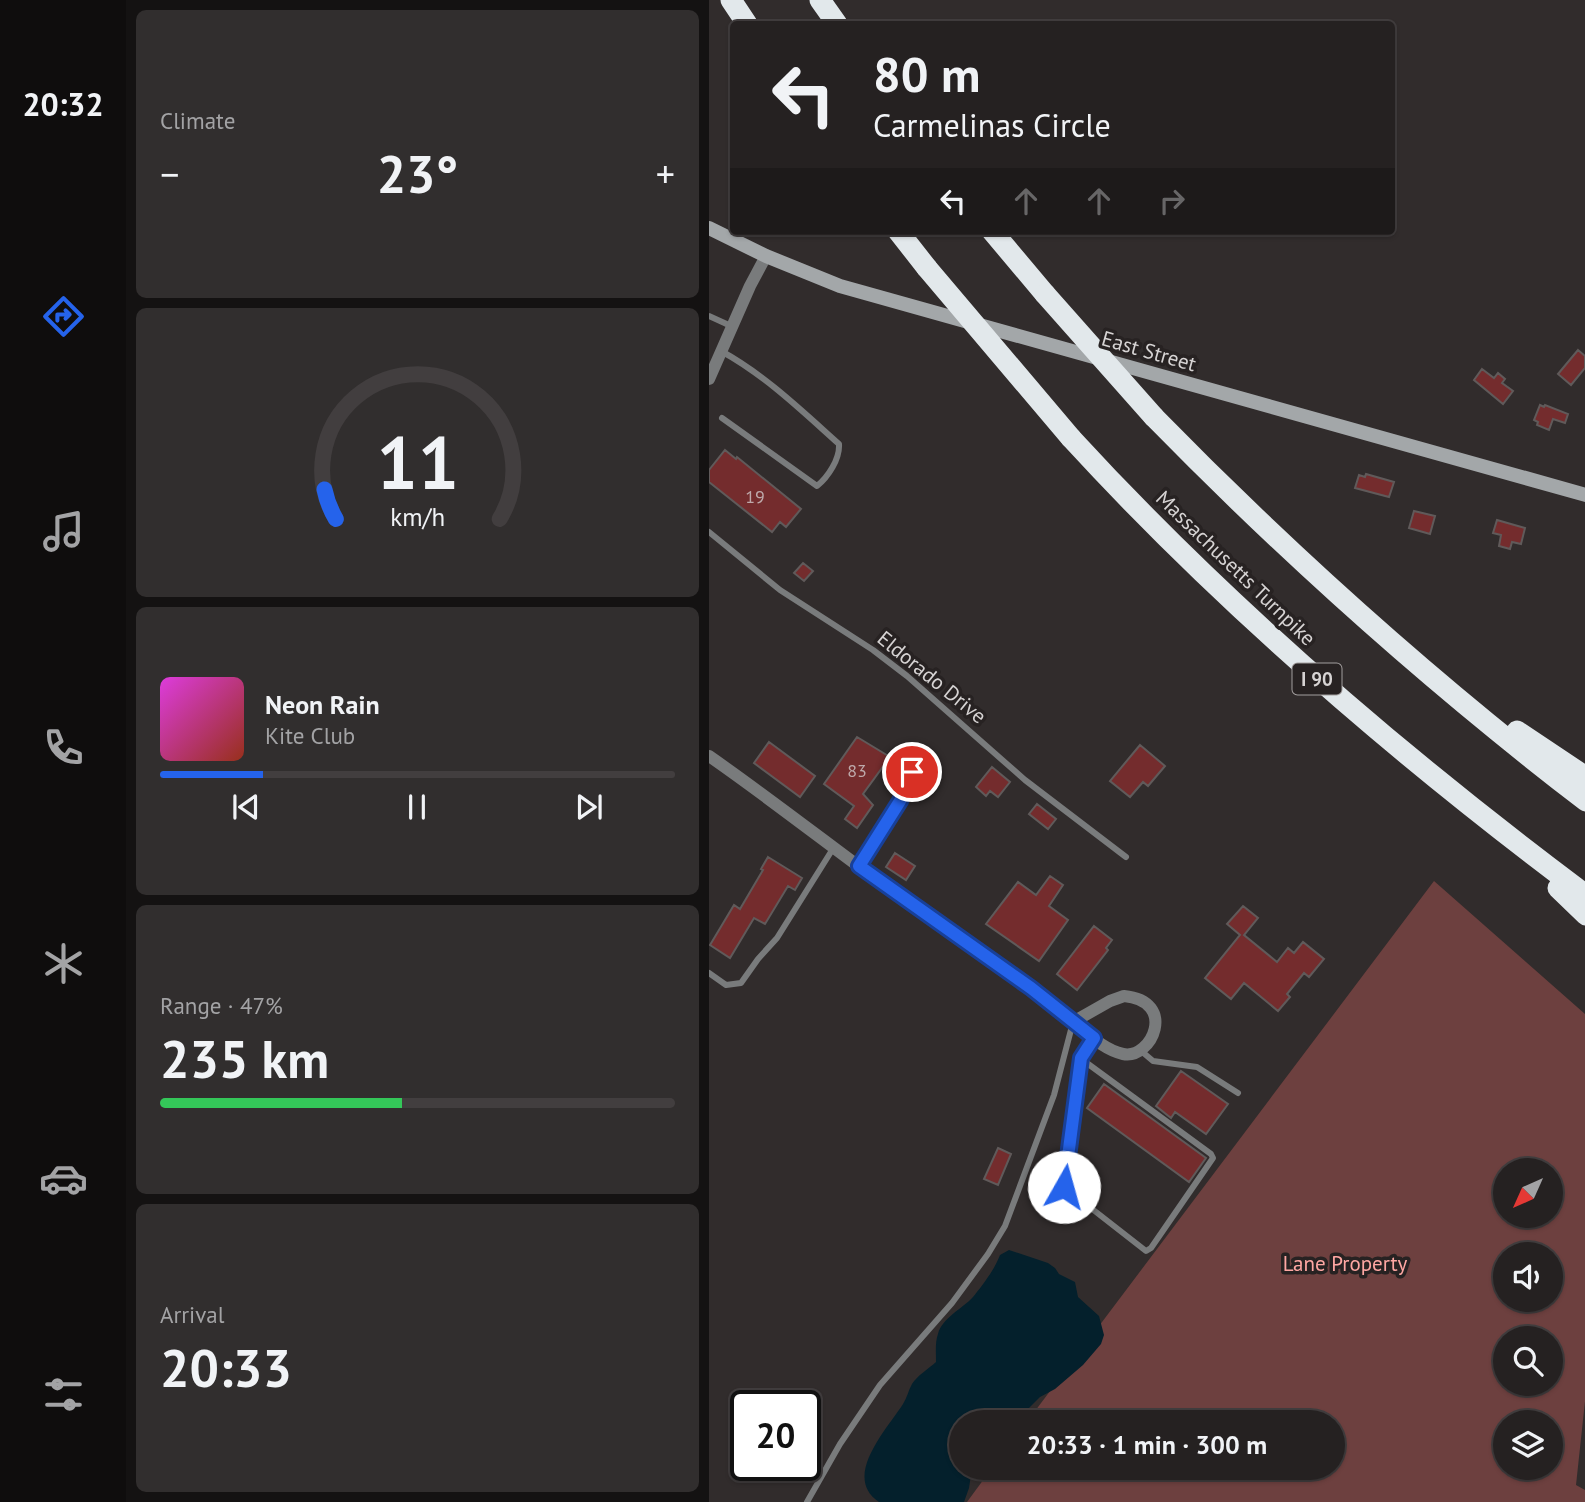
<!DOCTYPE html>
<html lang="en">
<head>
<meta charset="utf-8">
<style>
	body { margin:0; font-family:"PT Sans",sans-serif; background:#312e2e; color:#f1f3f6; height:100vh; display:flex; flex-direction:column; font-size:26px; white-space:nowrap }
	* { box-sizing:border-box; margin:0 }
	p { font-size:23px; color:#a3a3a5 }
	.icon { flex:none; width:38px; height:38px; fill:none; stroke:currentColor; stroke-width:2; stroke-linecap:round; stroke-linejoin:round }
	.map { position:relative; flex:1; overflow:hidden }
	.side { display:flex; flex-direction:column; gap:10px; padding:10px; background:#141212; width:583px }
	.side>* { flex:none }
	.guide { position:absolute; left:21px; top:21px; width:665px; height:214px; border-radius:7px; box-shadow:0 2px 5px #0004,0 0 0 2px #423e3f; background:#252121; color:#f1f3f6; overflow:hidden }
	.needle { width:46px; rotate:225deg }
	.fabs { position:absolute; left:784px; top:1158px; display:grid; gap:14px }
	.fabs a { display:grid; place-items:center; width:70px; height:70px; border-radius:50%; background:#252121; box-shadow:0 2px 5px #0004,0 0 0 2px #423e3f; font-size:35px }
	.speed { position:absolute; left:21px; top:1390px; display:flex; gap:14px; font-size:35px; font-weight:700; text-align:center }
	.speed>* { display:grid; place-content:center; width:91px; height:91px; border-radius:50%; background:#252121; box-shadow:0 2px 5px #0004,0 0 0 2px #423e3f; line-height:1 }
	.speed .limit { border:4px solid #111; border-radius:10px; background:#fff; color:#111 }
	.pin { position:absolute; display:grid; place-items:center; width:60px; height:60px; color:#fff; margin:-30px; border:4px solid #fff; border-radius:50%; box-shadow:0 2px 7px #0007 }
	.me { position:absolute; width:77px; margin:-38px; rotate:7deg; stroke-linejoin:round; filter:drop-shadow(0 0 5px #0008) }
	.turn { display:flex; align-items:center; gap:24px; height:147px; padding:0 28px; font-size:32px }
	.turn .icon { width:91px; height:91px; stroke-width:2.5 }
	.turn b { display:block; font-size:49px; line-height:60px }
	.lanes { display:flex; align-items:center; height:66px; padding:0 28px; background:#0003; justify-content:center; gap:35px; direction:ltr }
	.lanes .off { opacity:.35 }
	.big { font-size:52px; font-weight:700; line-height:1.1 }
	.side .tile { flex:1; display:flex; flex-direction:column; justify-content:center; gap:10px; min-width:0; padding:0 24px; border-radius:10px; background:#312e2e }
	.side .dial { align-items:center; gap:0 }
	.dial svg { height:182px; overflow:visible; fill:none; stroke:#423e3f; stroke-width:7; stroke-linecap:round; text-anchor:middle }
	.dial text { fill:#f1f3f6; stroke:none }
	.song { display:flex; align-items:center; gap:21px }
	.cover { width:84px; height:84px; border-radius:10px; background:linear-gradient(135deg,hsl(300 70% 55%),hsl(10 70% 35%)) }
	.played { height:7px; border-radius:4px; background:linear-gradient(90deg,#2563eb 20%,#423e3f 20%) }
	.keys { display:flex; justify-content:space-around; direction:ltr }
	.heat { display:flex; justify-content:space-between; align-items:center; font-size:38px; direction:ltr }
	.charge { height:10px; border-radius:5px; background:linear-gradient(90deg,#34c759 47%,#423e3f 0) }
	.trip { position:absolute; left:240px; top:1410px; width:396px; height:70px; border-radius:35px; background:#252121; box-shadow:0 2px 5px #0004,0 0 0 2px #423e3f; font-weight:700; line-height:70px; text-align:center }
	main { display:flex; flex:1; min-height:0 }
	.tabs { display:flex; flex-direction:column; width:126px; justify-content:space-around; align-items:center; background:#0f0d0d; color:#a3a3a5 }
	.tabs .icon { width:49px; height:49px }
	.tabs .on { color:#2563eb }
	.tabs b { font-size:32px; color:#f1f3f6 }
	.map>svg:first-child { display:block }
	.green { fill:#6d403f; fill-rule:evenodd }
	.water { fill:#04202c }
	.building { fill:#742c2d; stroke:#605a5a; stroke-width:2 }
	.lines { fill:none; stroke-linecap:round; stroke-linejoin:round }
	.service { stroke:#797b7c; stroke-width:6 }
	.minor { stroke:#797b7c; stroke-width:12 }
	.secondary { stroke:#a3a7a9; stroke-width:14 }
	.motorway { stroke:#e2e8eb; stroke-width:21 }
	.motorway-bridge { stroke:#e2e8eb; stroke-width:21 }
	.route-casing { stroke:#184099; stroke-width:18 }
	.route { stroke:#2563eb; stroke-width:12 }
	.labels { text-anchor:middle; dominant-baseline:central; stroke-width:7; stroke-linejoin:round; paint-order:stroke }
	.number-label { font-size:18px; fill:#bea9aa }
	.shield { fill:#272222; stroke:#a29e9e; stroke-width:2 }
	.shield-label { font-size:19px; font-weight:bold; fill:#d6d3d3 }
	.street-label { font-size:21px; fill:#d6d3d3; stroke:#272222 }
	.park-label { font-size:21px; fill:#ffa7a3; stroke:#272222 }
</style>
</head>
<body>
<main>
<nav class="tabs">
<b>20:32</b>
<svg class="icon on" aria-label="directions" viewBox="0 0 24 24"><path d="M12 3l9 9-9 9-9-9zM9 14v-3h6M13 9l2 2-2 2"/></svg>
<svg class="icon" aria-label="music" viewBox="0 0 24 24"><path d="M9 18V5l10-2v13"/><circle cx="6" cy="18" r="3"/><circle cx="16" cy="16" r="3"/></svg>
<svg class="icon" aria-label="phone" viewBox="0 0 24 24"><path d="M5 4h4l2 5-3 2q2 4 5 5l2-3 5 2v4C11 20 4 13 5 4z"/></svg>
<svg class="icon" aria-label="climate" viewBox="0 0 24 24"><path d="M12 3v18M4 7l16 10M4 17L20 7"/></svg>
<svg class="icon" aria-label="car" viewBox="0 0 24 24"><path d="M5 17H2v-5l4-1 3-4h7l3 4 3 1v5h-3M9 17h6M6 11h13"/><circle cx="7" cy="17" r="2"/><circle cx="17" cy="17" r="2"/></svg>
<svg class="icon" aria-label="filters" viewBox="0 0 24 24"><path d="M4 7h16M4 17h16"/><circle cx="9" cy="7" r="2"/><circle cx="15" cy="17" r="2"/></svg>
</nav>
<section class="side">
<div class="tile"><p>Climate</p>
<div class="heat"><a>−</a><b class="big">23°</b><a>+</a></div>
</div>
<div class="tile dial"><svg viewBox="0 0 100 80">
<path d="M14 69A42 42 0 1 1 86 69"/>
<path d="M14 69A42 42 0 0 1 9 56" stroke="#2563eb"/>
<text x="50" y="56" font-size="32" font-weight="700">11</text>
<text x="50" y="72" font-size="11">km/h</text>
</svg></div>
<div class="tile">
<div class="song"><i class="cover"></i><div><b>Neon Rain</b><p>Kite Club</p></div></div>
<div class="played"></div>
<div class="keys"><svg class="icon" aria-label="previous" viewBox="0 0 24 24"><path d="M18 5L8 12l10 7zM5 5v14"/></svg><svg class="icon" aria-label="pause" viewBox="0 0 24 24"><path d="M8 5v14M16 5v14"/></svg><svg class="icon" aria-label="next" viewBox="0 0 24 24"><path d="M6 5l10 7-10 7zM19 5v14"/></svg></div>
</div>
<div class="tile"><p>Range · 47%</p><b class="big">235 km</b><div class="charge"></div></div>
<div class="tile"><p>Arrival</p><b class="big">20:33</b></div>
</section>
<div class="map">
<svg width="877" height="1502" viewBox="0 0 877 1502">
	<rect width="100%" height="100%" fill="#312c2c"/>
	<path class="green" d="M725,881l151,133 1,378 -10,93 9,5v12h-618l25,-34h340v-45h-306zM796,1171h46v45h-46zM796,1255h46v45h-46zM796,1339h46v45h-46zM796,1423h46v45h-46z"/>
	<path class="water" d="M300,1250l39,13 7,5 4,6 16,8 3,15 21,19 5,19 -3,9 -18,21 -28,24 -15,8 -26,26h-53v45h11l-3,20 -5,14h-85c-38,-25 9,-74 24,-98 4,-6 5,-13 9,-20 5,-8 16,-15 24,-22 0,-9 -1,-20 2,-28 4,-16 24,-25 35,-37 9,-11 22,-28 27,-42z"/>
	<path class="building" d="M869,350l7,6v12l-14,17 -13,-11z
		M773,369l12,9 4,-5 7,6 -3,4 11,8 -10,13 -29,-24z
		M831,405l4,2 1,-2 23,9 -3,9 -12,-4 -4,11 -12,-5 1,-3 -4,-2z
		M16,450l11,9 1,-2 64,52 -15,18 -6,-5 -8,10 -63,-50v-12z
		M657,474l28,8 -5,15 -34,-9 4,-13 6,2z
		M705,511l21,5 -5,18 -21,-6z
		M788,520l28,8 -4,16 -9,-2 -2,7 -11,-3 2,-11 -8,-2z
		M94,563l10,8 -9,10 -10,-8z
		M148,737l33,20 -27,37 10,11 -16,23 -12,-9 9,-13 -30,-22z
		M60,742l46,34 -15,21 -46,-34z
		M431,745l25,21 -17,20 -5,-4 -13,15 -20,-16z
		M283,767l18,15 -12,15 -8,-6 -4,5 -10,-9z
		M328,804l19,15 -8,10 -19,-15z
		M186,853l20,13 -9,14 -20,-13z
		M59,857l34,21 -7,12 -7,-4 -23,38 -11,-6 -24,40 -20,-13 24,-40 6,4 23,-39 -2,-1z
		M341,876l13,9 -14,21 19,14 -29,41 -53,-37 32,-42 18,13z
		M534,906l15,12 -14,17 33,27 11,-14 6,5 9,-11 21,17 -15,18 -5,-4 -17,21 3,3 -12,14 -34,-28 -13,16 -26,-21 35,-43 -13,-11z
		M385,926l18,14 -6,8 2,2 -31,40 -20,-16z
		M472,1071l47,33 -22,30 -31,-22 -4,6 -15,-12z
		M395,1084l102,74 -17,24 -102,-74z
		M289,1148l13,6 -13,31 -14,-6z"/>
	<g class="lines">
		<path class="service" d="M0,316l22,10
			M12,351c44,24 81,60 118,93 1,15 -11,33 -22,42l-95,-68
			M0,532l71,58 93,60 34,26 118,104 101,77
			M150,866l41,-65 12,-29
			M0,973l17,12 15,-2 17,-24 19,-21 57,-91
			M431,1050l13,11 44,6 41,26
			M371,1058l-16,129 82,64 5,-3 62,-90 -2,-4 -131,-96 14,-20
			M98,1502l33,-58 40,-59 72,-82 36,-49 17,-28 49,-131 19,-73"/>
		<path class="minor" d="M0,379l41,-93 16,-30
			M0,756c66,46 129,96 194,143 57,41 115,79 170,123
			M415,996c54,5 28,64 -1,58 -19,-4 -36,-21 -50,-32l37,-21z"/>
		<path class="secondary" d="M0,228l57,28 74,30 746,209"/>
		<path class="motorway" d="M22,0l16,24
			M111,0l17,24
			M189,231l29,37
			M283,231l53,63
			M445,417c135,138 278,266 432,384
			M362,438c156,170 330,319 515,457
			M808,731l69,46
			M849,888l28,27"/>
		<path class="motorway-bridge" d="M218,268l144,170
			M336,294l109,123"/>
	</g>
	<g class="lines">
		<defs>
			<path id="route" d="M203,772l-12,29 -41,65 172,122 63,50 -13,20 -17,129"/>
		</defs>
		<use href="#route" class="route-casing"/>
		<use href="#route" class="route"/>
	</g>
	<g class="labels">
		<g class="number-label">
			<text x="46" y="496">19</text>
			<text x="148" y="770">83</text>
		</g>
		<rect class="shield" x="583.5" y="663.5" width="49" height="31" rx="5"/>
		<g class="shield-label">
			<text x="608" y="679">I 90</text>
		</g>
		<g class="street-label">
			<text transform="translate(440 351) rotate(16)">East Street</text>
			<text transform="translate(527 568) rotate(44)">Massachusetts Turnpike</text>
			<text transform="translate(223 677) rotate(39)">Eldorado Drive</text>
		</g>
		<g class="park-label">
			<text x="636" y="1263">Lane Property</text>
		</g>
	</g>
</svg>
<div class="fabs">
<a><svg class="needle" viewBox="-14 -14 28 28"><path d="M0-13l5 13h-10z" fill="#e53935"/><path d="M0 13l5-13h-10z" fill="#a3a3a5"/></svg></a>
<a><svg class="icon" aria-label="sound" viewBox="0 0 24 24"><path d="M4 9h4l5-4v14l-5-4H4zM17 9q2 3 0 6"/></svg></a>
<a><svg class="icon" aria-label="search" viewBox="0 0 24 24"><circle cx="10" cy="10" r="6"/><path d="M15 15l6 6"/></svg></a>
<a><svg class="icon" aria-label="layers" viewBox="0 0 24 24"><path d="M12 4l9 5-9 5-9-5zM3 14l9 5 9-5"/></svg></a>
</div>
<div class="speed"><div class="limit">20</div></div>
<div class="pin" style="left:203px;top:772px;background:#d93025"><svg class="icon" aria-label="arrive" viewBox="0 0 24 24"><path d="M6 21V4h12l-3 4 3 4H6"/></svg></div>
<svg class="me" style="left:355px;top:1187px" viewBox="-20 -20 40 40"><circle r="19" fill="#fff"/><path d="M0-13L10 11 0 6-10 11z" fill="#2563eb"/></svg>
<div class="trip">20:33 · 1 min · 300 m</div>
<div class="guide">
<div class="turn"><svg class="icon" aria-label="left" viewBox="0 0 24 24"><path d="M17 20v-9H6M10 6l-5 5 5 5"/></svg><div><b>80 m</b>Carmelinas Circle</div></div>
<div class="lanes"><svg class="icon" aria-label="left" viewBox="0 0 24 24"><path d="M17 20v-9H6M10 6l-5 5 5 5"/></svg><svg class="icon off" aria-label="ahead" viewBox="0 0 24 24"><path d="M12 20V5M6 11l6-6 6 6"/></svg><svg class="icon off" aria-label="ahead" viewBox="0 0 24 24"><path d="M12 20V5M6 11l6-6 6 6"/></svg><svg class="icon off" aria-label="right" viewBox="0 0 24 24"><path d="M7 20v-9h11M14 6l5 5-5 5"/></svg></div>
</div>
</div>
</main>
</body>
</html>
